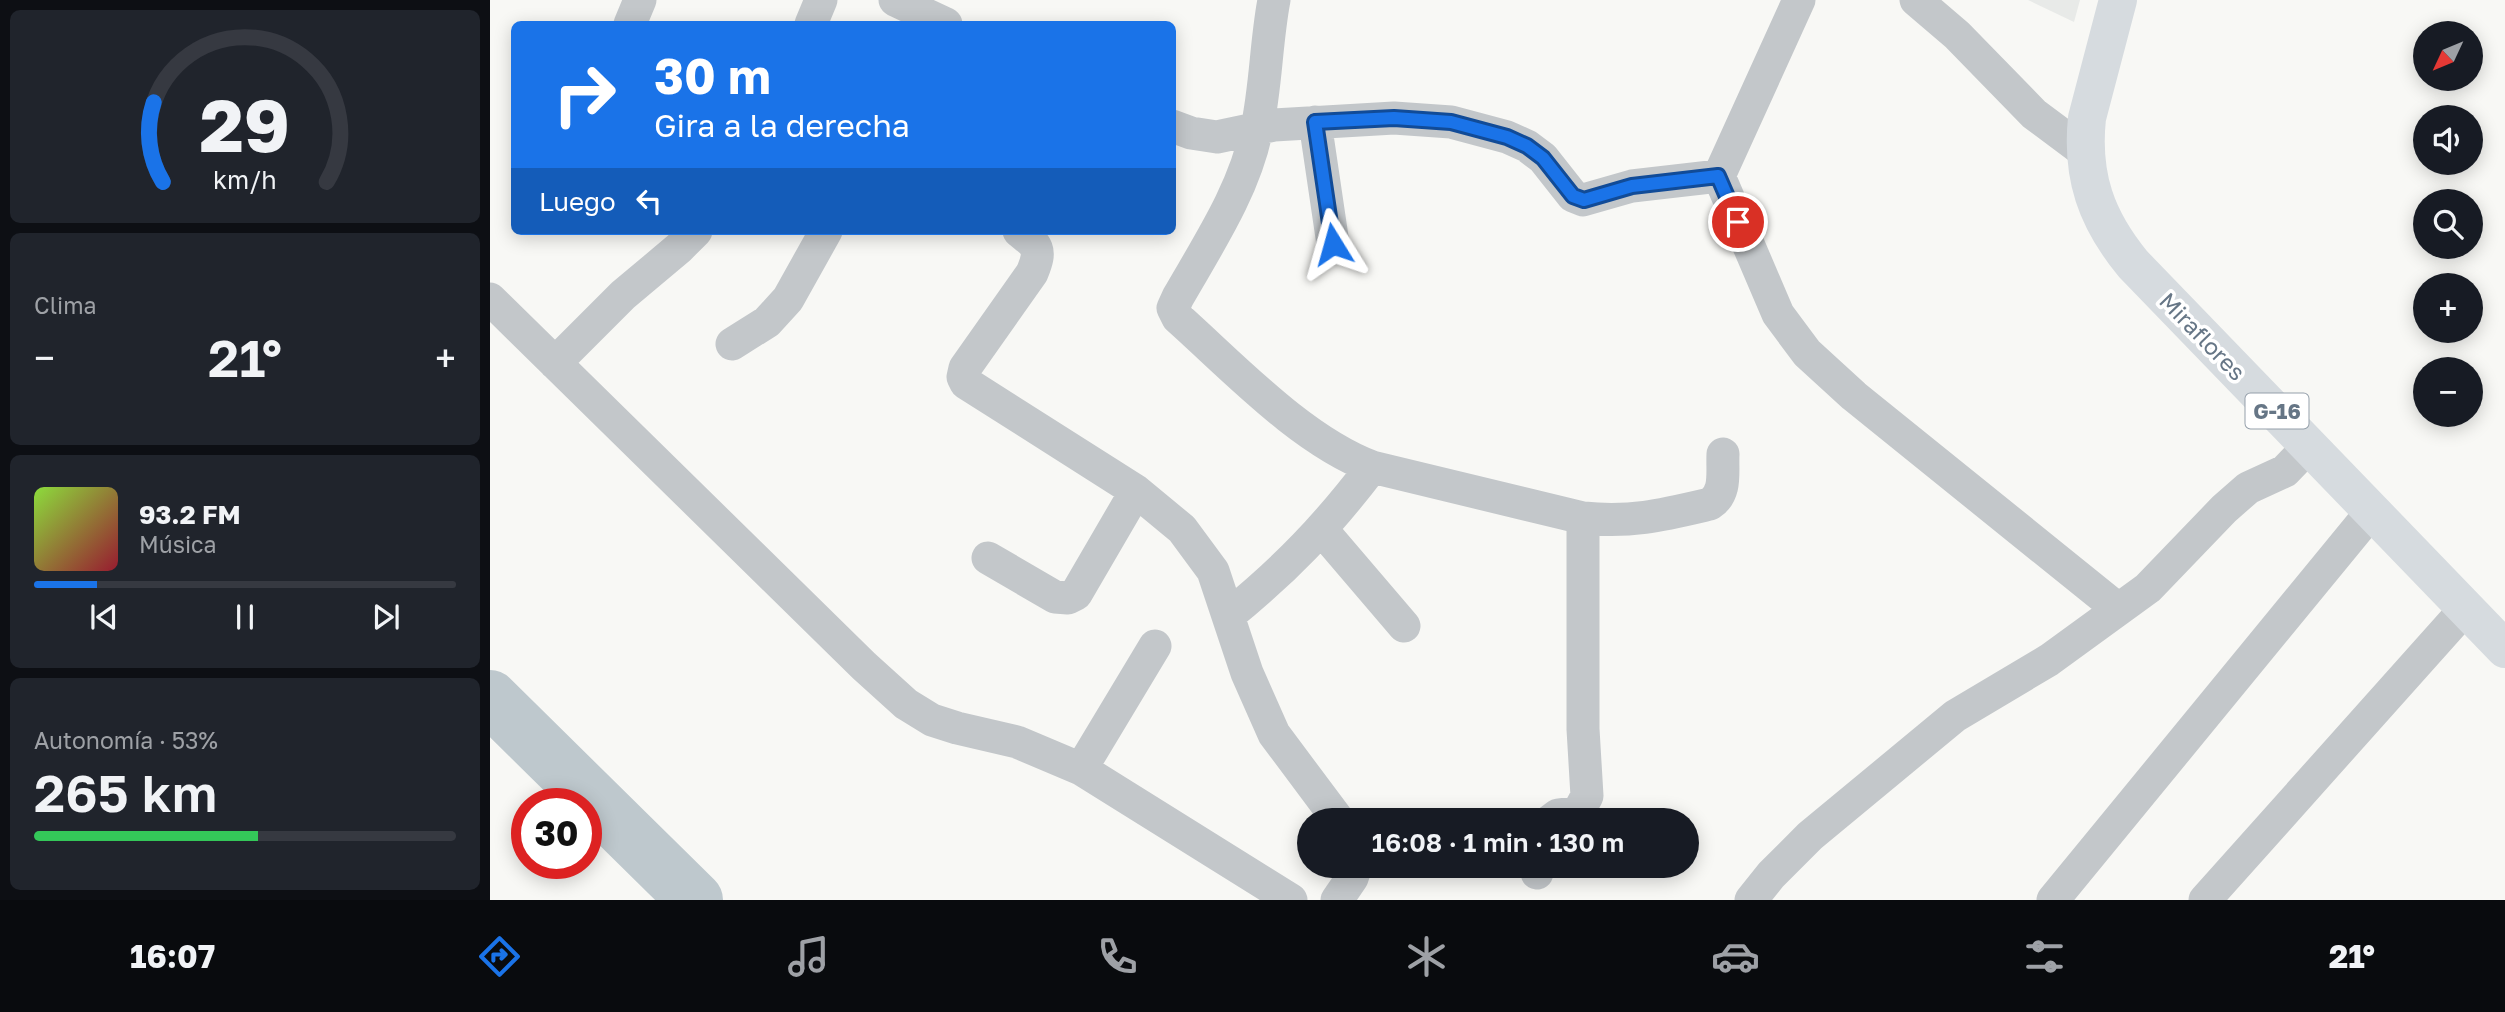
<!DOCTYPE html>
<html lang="es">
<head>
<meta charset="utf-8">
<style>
	body { margin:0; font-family:"Golos Text",sans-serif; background:#20242c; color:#f1f3f6; height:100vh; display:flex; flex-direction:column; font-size:26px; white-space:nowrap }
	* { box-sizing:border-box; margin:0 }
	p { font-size:23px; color:#9ea1a6 }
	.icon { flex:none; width:38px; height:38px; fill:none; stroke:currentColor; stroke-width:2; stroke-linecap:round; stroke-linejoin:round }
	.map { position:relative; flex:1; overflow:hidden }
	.panel { display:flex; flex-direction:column; gap:10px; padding:10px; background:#0d0f14; width:490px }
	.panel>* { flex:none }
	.top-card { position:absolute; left:21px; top:21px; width:665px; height:214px; border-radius:10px; box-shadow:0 4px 18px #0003; background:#1a73e8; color:#fff; overflow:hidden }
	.needle { width:46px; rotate:226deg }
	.controls { position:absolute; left:1923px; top:21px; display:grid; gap:14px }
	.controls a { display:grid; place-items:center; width:70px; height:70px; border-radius:50%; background:#171b24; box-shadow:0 4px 18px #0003; font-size:35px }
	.speed { position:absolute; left:21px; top:788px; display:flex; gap:14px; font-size:35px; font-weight:700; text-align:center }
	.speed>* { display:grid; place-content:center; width:91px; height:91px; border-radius:50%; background:#171b24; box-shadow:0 4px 18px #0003; line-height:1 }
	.speed .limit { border:10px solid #d22; background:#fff; color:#111 }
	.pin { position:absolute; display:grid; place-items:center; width:60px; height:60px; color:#fff; margin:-30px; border:4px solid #fff; border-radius:50%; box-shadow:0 2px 7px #0007 }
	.me { position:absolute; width:77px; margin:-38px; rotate:352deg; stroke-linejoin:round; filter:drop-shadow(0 0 5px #0008) }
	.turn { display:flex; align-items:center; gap:24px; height:147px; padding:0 28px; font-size:32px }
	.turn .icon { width:91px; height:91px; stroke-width:2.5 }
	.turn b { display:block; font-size:49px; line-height:60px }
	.then { display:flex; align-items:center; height:66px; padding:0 28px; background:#0003; gap:14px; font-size:26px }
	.big { font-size:52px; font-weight:600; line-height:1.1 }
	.panel .card { flex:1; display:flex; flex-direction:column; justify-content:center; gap:10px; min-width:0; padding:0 24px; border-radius:10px; background:#20242c }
	.panel .dial { align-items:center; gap:0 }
	.dial svg { height:182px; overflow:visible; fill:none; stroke:#363941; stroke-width:7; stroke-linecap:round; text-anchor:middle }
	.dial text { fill:#f1f3f6; stroke:none }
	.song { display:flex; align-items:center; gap:21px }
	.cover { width:84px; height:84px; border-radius:10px; background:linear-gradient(135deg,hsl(90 70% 55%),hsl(350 70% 35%)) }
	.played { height:7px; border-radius:4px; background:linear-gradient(90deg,#1a73e8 15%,#363941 15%) }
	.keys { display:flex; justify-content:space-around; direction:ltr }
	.heat { display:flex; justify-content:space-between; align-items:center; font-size:38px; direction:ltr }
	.charge { height:10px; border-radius:5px; background:linear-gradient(90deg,#34c759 53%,#363941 0) }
	.trip { position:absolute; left:807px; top:808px; width:402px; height:70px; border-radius:35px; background:#171b24; box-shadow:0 4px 18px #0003; font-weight:600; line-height:70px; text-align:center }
	.dock { display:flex; height:112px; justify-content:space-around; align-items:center; background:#090b0e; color:#9ea1a6 }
	.dock .icon { width:49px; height:49px }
	.dock .selected { color:#1a73e8 }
	.dock b { font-size:32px; color:#f1f3f6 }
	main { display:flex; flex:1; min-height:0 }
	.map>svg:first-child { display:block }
	.built { fill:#e8eae8 }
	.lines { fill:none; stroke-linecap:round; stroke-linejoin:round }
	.river { stroke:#bec8cd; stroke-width:56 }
	.minor { stroke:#c3c7ca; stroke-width:33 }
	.major { stroke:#d6dbdf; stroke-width:38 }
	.route-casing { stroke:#114b97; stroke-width:18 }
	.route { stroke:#1a73e8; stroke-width:12 }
	.labels { text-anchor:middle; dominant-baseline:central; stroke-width:7; stroke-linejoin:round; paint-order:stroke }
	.shield { fill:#fff; stroke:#949faa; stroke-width:2 }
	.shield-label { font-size:21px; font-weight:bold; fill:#667686 }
	.street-label { font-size:23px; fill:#667686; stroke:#fff }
</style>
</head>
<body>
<main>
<section class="panel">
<div class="card dial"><svg viewBox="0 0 100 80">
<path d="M14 69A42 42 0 1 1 86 69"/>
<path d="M14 69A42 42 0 0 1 10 34" stroke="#1a73e8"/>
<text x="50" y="56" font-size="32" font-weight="700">29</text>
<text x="50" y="72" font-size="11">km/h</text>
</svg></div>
<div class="card"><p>Clima</p>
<div class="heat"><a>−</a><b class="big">21°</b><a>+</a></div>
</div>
<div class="card">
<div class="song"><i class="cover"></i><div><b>93.2 FM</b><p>Música</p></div></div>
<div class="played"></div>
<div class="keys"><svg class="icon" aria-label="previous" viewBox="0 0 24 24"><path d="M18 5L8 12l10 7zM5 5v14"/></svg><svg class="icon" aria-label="pause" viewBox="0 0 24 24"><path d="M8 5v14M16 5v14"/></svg><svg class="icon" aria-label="next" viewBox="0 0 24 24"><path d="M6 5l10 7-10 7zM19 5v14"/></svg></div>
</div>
<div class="card"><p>Autonomía · 53%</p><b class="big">265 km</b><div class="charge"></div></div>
</section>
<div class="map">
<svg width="2015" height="900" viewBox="0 0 2015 900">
	<rect width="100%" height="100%" fill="#f8f8f5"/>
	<path class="built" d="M1538,0h52l-6,22z"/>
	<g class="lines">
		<path class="river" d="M0,698l205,202"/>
		<path class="minor" d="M405,0l51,24
			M784,0c-8,42 -8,86 -17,128 -12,61 -48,115 -79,169l-5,11 5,10c57,51 123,122 194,149l211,51c49,5 80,-3 127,-14 17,-11 12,-32 13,-50
			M1309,0l-80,176 59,138 29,39 47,43 264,213
			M1426,0l41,35 77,79 51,38
			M140,24l10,-24
			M321,24l10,-24
			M825,122l18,122
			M682,126l19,7 26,4 57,-12 120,-7 57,4 56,15 20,9 16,12 30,38 10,4 49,-14 87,-10
			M529,231c19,15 23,18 13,42l-67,95 -2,9 3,6 170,108 46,38 31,42 34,102 27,61 65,87
			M0,299l374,367 42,38 26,16 25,8 60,14 64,27 210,131
			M242,344l35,-22 21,-23 38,-68
			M65,363l68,-68 56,-47 17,-17
			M832,530l82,96
			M498,558l67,39 13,1 8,-4 60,-103
			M738,616c58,-47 99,-90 144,-149
			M591,769l74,-123
			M1060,821l8,-6 15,-2 7,-4 7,-13 -4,-67v-211
			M1047,873l1,-7
			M847,900l15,-22 4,-12
			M1261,900l20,-25 39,-39 145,-120 94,-56 99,-72 76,-79 24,-21 37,-17 25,-26
			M1563,900l320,-390
			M1715,900l261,-292"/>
		<path class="major" d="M1628,0l-31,118c-6,58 9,101 46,146l372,385"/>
	</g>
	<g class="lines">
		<defs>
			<path id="route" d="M843,244l-18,-122 79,-4 57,4 56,15 20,9 16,12 30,38 11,4 48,-14 86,-10 20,46"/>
		</defs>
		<use href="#route" class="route-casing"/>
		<use href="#route" class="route"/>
	</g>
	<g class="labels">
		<rect class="shield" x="1755.5" y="393.5" width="63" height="35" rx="5"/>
		<g class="shield-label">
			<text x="1787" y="411">G-16</text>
		</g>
		<g class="street-label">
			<text transform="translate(1713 336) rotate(46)">Miraflores</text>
		</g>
	</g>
</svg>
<div class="controls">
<a><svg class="needle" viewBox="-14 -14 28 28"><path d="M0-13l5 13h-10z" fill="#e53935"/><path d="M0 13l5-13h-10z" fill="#9ea1a6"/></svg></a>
<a><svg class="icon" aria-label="sound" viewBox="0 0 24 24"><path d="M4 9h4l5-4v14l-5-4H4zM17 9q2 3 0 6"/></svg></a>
<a><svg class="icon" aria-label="search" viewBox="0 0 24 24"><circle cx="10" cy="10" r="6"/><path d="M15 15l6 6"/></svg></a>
<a>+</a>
<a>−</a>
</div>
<div class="speed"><div class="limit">30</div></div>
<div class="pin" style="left:1248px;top:222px;background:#d93025"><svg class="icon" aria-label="arrive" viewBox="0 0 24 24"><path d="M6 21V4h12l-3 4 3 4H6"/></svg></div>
<svg class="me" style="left:843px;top:244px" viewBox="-20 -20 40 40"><path d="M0-17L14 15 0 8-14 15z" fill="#1a73e8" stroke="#fff" stroke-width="4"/></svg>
<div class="trip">16:08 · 1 min · 130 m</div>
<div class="top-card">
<div class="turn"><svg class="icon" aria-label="right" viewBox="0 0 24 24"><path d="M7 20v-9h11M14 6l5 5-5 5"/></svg><div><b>30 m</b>Gira a la derecha</div></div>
<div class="then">Luego<svg class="icon" aria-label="left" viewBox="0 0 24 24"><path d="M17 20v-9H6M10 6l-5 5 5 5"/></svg></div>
</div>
</div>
</main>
<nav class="dock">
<b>16:07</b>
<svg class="icon selected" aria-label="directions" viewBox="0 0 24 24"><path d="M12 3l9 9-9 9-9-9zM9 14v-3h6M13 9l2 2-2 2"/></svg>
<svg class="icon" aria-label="music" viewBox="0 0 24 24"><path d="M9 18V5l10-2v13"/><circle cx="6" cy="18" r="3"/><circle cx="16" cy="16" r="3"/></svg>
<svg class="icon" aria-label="phone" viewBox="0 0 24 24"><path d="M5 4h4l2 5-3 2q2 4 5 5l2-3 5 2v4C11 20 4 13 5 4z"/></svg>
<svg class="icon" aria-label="climate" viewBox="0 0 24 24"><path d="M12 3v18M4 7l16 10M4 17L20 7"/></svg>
<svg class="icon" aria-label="car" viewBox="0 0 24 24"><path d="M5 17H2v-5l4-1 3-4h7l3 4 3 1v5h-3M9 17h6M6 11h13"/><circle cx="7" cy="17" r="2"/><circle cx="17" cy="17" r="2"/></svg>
<svg class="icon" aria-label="filters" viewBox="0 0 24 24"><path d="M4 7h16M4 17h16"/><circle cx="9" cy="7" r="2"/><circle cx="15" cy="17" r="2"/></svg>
<b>21°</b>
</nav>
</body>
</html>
